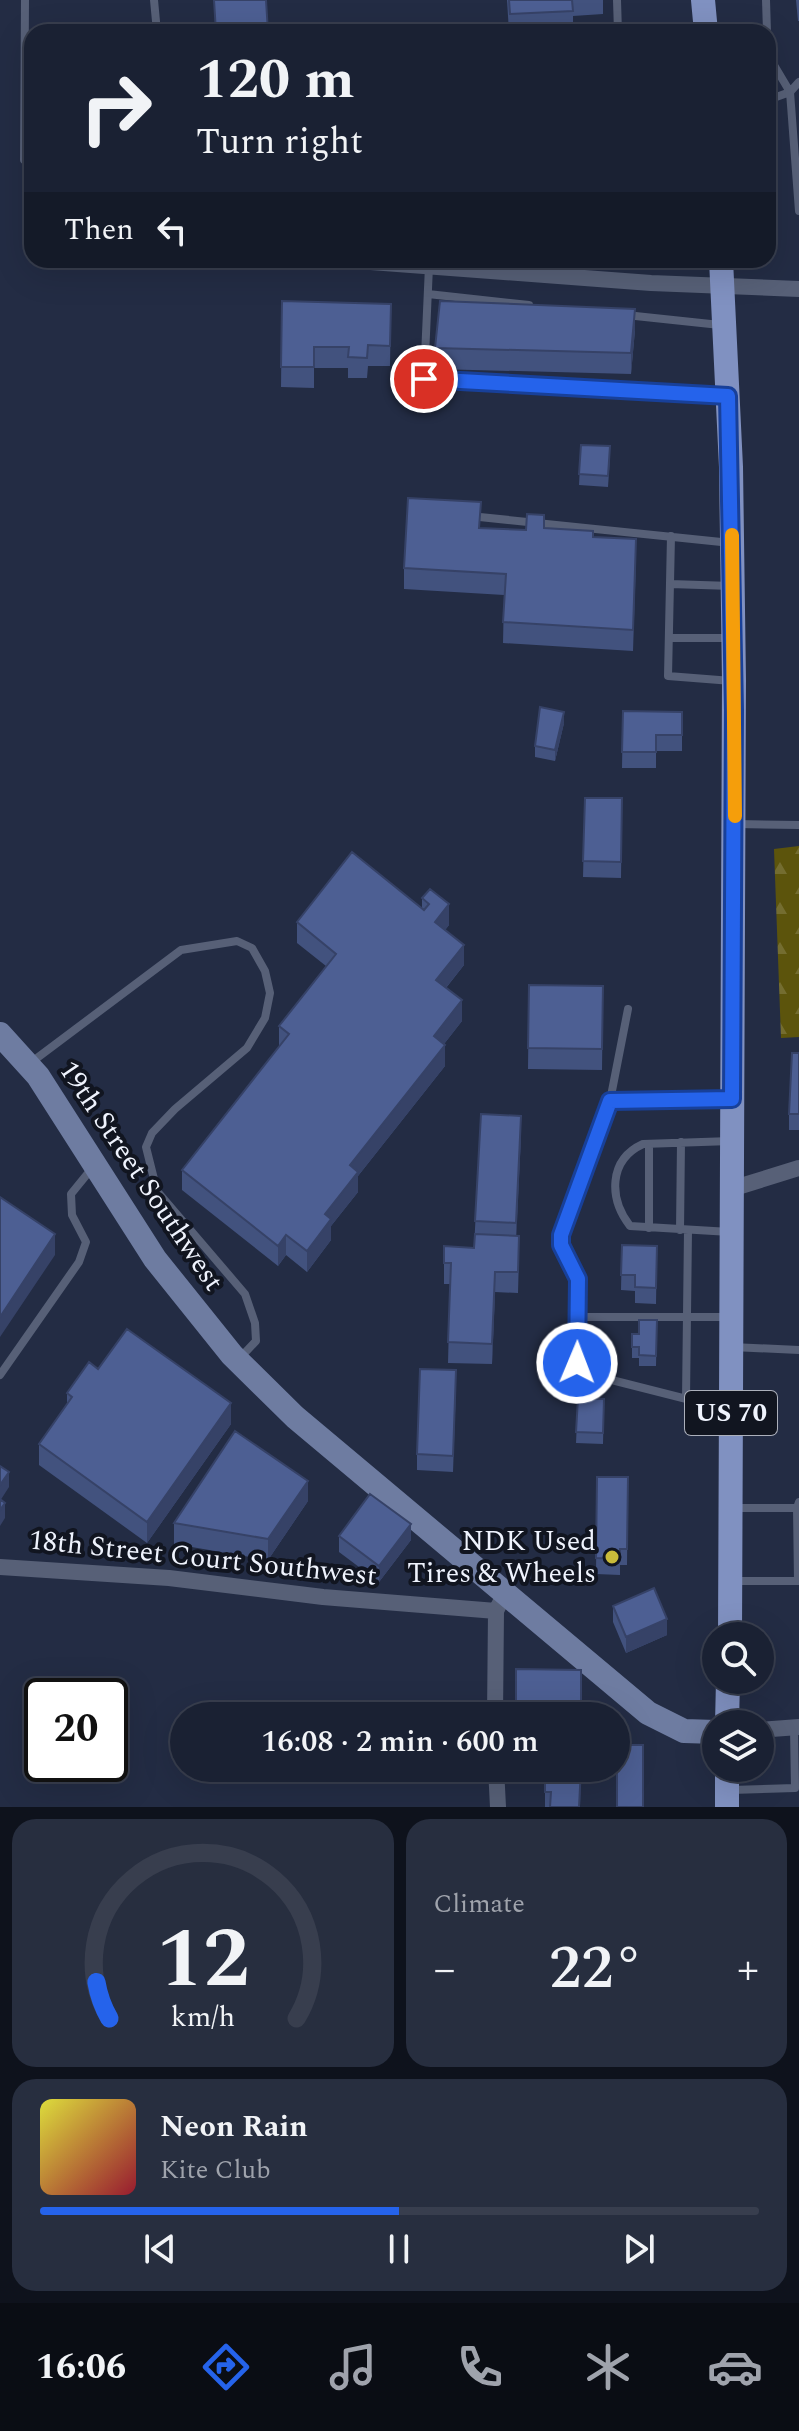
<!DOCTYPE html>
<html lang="en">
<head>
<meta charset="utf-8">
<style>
	body { margin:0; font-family:Spectral,serif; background:#272e3f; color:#f1f3f6; height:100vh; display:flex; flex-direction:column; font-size:30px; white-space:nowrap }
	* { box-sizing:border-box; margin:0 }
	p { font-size:26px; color:#9fa3ac }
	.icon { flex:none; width:44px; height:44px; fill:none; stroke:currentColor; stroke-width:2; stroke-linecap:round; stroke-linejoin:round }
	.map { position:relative; height:1807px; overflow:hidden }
	.details { display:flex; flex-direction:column; gap:12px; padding:12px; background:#0e121c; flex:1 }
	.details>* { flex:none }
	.top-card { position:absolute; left:24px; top:24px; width:752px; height:244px; border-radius:24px; box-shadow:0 8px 32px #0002,0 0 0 2px #383e4e; background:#1a2133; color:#f1f3f6; overflow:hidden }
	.fabs { position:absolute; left:702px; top:1622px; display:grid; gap:16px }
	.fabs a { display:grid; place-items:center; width:72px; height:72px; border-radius:50%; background:#1a2133; box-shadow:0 8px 32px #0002,0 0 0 2px #383e4e; font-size:40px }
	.speed { position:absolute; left:24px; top:1678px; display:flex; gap:16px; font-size:40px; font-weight:700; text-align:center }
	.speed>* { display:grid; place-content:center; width:104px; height:104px; border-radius:50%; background:#1a2133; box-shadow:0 8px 32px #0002,0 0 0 2px #383e4e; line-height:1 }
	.speed .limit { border:4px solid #111; border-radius:12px; background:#fff; color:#111 }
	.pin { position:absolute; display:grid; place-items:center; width:68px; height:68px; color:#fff; margin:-34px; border:4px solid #fff; border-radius:50%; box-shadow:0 2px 8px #0007 }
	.me { position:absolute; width:88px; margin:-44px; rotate:1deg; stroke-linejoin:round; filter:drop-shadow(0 0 6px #0008) }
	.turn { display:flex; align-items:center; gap:28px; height:168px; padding:0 40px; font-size:36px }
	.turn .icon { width:104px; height:104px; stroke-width:2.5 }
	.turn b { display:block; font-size:56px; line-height:68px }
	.then { display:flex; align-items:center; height:76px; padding:0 40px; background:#0003; gap:16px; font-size:30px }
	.big { font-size:60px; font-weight:600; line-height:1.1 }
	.details .card { flex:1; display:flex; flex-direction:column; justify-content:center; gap:12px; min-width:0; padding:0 28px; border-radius:24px; background:#272e3f }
	.details .dial { align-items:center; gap:0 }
	.dial svg { height:208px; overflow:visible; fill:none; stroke:#383e4e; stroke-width:7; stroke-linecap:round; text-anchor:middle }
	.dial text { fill:#f1f3f6; stroke:none }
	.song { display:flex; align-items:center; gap:24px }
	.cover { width:96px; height:96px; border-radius:12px; background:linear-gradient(135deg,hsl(60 70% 55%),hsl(350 70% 35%)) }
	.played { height:8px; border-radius:4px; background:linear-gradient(90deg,#2563eb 50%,#383e4e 50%) }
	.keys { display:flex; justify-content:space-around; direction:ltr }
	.heat { display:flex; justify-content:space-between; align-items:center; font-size:44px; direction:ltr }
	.details .tiles { flex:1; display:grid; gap:12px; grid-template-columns:1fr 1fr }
	.card:last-child { grid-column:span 2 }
	.trip { position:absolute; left:170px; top:1702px; width:460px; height:80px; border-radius:40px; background:#1a2133; box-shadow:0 8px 32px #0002,0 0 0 2px #383e4e; font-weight:600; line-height:80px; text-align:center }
	.tab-bar { display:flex; height:128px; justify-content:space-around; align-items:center; background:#0a0d14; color:#9fa3ac }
	.tab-bar .icon { width:56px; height:56px }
	.tab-bar .selected { color:#2563eb }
	.tab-bar b { font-size:36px; color:#f1f3f6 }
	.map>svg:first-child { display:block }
	.forest { fill:url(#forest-firs) }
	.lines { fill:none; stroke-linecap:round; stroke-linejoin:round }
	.lane { stroke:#576077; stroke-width:8 }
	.street { stroke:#576077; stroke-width:16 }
	.secondary { stroke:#6e7ca1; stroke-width:24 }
	.primary { stroke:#8091c1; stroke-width:24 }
	.wall { fill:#42527e }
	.shaded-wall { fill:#364267 }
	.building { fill:#4d5f93; stroke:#364267; stroke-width:2 }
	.route-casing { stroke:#184099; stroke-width:20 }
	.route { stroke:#2563eb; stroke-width:14 }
	.slow { stroke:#f59e0b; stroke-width:14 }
	.poi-dot { fill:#c9bb3a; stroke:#111520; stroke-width:3 }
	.labels { text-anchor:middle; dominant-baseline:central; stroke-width:8; stroke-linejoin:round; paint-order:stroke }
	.shield { fill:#111520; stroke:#acb0bb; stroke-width:2 }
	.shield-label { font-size:26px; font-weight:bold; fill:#eff3fd }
	.street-label { font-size:28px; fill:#eff3fd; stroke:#111520 }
	.poi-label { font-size:28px; fill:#eff3fd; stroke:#111520; text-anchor:end }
</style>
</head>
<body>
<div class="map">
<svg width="799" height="1807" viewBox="0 0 799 1807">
	<defs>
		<pattern id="forest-firs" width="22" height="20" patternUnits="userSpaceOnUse" patternTransform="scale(2)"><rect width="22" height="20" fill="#5c540c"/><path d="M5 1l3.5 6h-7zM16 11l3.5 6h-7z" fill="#746d30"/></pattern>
	</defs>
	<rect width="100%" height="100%" fill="#232c44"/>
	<path class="forest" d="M799,846v191l-18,1 -7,-189z"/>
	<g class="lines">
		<path class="lane" d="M25,0l-1,160 8,7
			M154,0l3,32
			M617,0l1,32
			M766,0l1,32
			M768,55l22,37 9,119
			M768,100l22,-8 9,-10
			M429,266l-5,113 299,16
			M428,294l101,11
			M626,315l94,10
			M470,516l261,27
			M671,536l-3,140 64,5
			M670,584l62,2
			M669,638h60
			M736,824l63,1
			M628,1009l-18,92 121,-2
			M29,1064l152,-114 56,-9 15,7 13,23 5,22 -5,25 -18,30 -72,61 -23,24 -6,14 11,44 88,103 10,29 1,18 -17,18
			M610,1101l-49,134v10l17,34 -1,84 7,10 142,36
			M649,1228v-84
			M680,1230l1,-88
			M730,1232l-100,-6c-21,-27 -22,-66 13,-82l88,-3
			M578,1317h152
			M732,1347l67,3
			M0,1375l79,-113 7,-20 -14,-27 -1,-21 22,-27
			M686,1399l2,-169
			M732,1508h65l2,-6
			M731,1581h67l-1,-73
			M731,1790l64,-2 -1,-60"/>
		<path class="street" d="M344,260l307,23 148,6
			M731,1189l68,-21
			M0,1567l169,11 154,19 173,14
			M495,1716l1,-105 4,-8
			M760,1730l39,-3
			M496,1768l2,39"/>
		<path class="secondary" d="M0,1034l38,42 117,183 77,96 63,62 353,296 36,18 32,1"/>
		<path class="primary" d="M703,0l3,32
			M721,260l10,207 3,214 -4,955
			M727,1724l1,-44
			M727,1768v39"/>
	</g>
	<path class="wall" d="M507,0h96v14l-30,2v16h-64z
		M796,0h3v21h-1z
		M282,301l109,3 -1,62h-22l-1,12h-19v-10h-34v20l-33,-1z
		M635,330l-4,44 -196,-5v-21z
		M581,445l29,12 -2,30 -29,-2z
		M480,528l46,2 18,-2 49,9 43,23 -3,91 -130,-8 1,-48 -100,-6v-21z
		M623,711l59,1v39h-26v17h-34z
		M564,723l-9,38 -20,-4v-11z
		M585,798h37l-1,80 -38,-1z
		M430,889l19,36 -4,5 19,35 -18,23 16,33 -18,23 1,22 -87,110v16l-27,34v14l-24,32 -21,-17 -8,11 -96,-76v-20l97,-123v-21l47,-60 -29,-23v-21l125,-14v-10z
		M529,985l74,1 -1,84 -74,-1z
		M799,1053v77h-10v-16z
		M481,1114l40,22 -5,100 3,20 -1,37 -23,-1 -3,72 -44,-1 2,-79h-6v-38l30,2z
		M622,1245l35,1 -1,58 -21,-1v-12l-14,-1z
		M657,1320l-1,46h-17v-8h-7v-24h7z
		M98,1369l133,55 -84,119 -108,-78v-21l28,-40v-11z
		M456,1386l-3,86 -36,-2v-16z
		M578,1398l26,1 -1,45 -27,-1z
		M597,1477h31l-1,88h-7v10l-24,-1z
		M308,1501l-40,59 -94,-16v-21z
		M339,1536l72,4 -32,42 -40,-30z
		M613,1606l54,29 -41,18 -13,-31z
		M516,1669l65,1v46h-65z
		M541,1768h40l-1,39h-35v-32h-4z"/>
	<path class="shaded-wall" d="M635,309v21l-4,44v-21z
		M564,712v11l-9,38v-11z
		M449,904v21l-14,18v-21z
		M464,945v20l-28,35v-20z
		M462,1000v21l-28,36v-21z
		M445,1045v21l-87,110v16l-27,34v14l-24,32v-21l43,-86z
		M521,1116v20l-5,108v-21z
		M55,1234v21l-55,82v17v-37z
		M286,1235v20l-8,11v-20z
		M495,1272v20l-3,72v-20z
		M231,1403v21l-84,119v-21z
		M9,1472v15l-9,14v-16z
		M308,1481v20l-40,59v-21z
		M5,1503v15l-5,8v-16z
		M411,1524v16l-32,42v-16z
		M667,1619v16l-41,18v-16z"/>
	<path class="building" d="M214,0h52l2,32h-52z
		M509,0h63l1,11 -63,3z
		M282,301l109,3 -1,42 -22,-1 -1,13 -19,-1 1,-10h-35v20h-33z
		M440,301l195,8 -4,44 -196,-5z
		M581,445l29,1 -2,30 -29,-2z
		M408,498l73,4 -2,26 47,2 1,-16 17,1v13l49,3v6l43,2 -3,91 -130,-8 3,-48 -102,-6z
		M540,707l24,5 -9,38 -20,-4z
		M623,711l59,1v23h-26v17h-34z
		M585,798h37l-1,64 -38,-1z
		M352,852l72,58 5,-6 -7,-6 8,-9 19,15 -14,18 29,23 -28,35 26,20 -28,36 11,9 -95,120 8,7 -33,42 6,5 -24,32 -21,-16 -8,11 -96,-76 107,-136 -10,-8 57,-72 -39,-32z
		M529,985l74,1 -1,63 -74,-1z
		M792,1053h7v61h-10z
		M481,1114l40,2 -5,107 -41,-2z
		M0,1197l55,37 -55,83z
		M475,1234l44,2 -1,36h-23l-3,72 -44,-2 3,-79h-7v-17l30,2z
		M622,1245l35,1 -1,42 -21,-1v-12h-14z
		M639,1320h18l-1,36 -17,-1v-8h-7v-13h7z
		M127,1329l104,74 -84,119 -108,-78 33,-47 -5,-4 22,-31 9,7z
		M420,1369l36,1 -3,86 -36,-2z
		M578,1398l26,1 -1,34 -27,-1z
		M235,1431l73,50 -40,58 -94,-16z
		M0,1466l9,6 -9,13z
		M597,1477h31l-1,72h-7v10l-24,-1z
		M370,1494l41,30 -32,42 -40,-30z
		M0,1499l5,4 -5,7z
		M654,1588l13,31 -41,18 -13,-31z
		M516,1669l65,1v32l-65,-1z
		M617,1745h26v62h-26z
		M545,1768h36l-2,39h-29l1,-15h-6z"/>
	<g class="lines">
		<defs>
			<path id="route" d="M424,379l304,17 6,314 -2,389 -122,2 -49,134v10l17,34 -1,84"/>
		</defs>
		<use href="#route" class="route-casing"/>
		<use href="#route" class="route"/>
		<path class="slow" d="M732,535l3,281"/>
	</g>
	<circle class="poi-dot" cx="612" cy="1557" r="8"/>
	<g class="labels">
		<rect class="shield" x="685" y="1391" width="92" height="44" rx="6"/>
		<g class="shield-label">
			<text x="731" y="1413">US 70</text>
		</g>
		<g class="street-label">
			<text transform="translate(141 1176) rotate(56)">19th Street Southwest</text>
			<text transform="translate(203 1558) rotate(6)">18th Street Court Southwest</text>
		</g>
		<g class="poi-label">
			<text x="596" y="1541">NDK Used<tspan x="596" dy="32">Tires &amp; Wheels</tspan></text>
		</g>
	</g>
</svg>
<div class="fabs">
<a><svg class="icon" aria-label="search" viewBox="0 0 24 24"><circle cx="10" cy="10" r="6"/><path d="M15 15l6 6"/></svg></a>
<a><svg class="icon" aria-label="layers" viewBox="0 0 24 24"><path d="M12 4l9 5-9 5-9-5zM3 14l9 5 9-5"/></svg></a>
</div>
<div class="speed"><div class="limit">20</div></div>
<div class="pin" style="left:424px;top:379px;background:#d93025"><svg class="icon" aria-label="arrive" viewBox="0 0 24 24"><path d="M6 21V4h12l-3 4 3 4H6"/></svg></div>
<svg class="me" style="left:577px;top:1363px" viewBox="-20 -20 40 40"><circle r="17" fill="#2563eb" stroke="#fff" stroke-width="3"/><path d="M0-11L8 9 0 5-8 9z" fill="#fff"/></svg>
<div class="trip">16:08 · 2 min · 600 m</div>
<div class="top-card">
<div class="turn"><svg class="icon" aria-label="right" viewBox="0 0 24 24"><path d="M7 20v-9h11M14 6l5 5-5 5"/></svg><div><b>120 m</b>Turn right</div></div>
<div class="then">Then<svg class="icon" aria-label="left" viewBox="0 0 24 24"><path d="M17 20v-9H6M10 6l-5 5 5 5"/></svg></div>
</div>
</div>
<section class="details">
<div class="tiles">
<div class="card dial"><svg viewBox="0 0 100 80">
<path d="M14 69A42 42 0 1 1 86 69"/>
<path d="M14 69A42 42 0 0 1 9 55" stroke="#2563eb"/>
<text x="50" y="56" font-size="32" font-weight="700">12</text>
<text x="50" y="72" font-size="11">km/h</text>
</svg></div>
<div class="card"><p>Climate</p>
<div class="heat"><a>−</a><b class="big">22°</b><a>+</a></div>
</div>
<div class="card">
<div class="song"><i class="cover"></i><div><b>Neon Rain</b><p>Kite Club</p></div></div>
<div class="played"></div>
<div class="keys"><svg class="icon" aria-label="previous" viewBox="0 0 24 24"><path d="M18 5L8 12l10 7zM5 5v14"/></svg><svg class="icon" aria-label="pause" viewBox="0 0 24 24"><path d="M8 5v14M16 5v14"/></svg><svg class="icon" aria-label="next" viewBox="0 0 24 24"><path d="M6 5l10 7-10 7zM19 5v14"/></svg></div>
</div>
</div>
</section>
<nav class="tab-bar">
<b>16:06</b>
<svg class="icon selected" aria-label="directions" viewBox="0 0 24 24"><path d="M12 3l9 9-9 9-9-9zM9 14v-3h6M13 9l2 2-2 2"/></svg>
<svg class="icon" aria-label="music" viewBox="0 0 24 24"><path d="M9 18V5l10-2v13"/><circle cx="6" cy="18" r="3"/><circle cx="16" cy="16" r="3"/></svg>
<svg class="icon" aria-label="phone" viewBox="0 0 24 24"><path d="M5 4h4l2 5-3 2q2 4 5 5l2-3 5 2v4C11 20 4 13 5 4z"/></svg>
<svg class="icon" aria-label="climate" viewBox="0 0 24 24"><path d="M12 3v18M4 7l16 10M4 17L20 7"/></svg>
<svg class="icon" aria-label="car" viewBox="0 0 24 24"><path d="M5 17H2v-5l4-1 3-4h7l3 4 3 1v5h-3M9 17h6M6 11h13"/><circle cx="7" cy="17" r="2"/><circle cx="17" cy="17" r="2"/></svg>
</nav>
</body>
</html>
